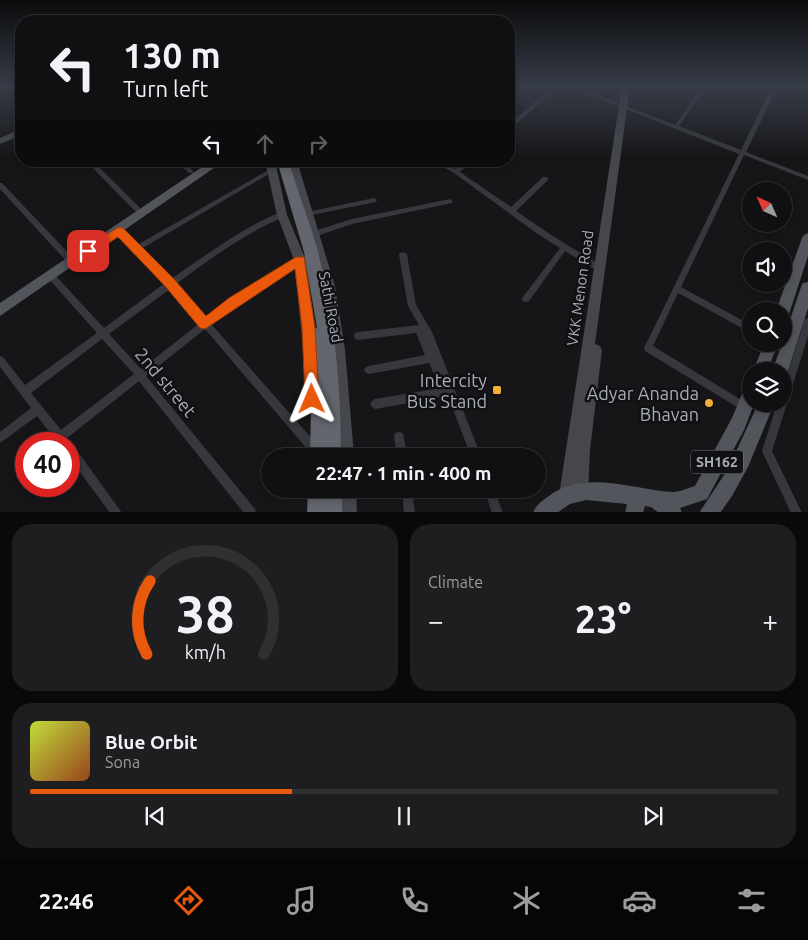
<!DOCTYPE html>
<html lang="en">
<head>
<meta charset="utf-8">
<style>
	body { margin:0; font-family:Ubuntu,sans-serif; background:#1e1e20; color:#f1f3f6; height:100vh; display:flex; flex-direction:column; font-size:19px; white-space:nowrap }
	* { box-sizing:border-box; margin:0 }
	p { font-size:16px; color:#9c9d9f }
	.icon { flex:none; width:28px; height:28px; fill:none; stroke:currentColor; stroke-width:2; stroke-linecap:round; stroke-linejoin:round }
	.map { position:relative; height:512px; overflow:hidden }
	.panel { display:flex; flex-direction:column; gap:12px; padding:12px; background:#09090a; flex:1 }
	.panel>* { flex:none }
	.banner { position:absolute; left:15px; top:15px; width:500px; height:152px; border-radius:20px; box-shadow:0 2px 8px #0003,0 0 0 1px #303032; background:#101012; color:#f1f3f6; overflow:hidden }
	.needle { width:32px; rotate:315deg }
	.buttons { position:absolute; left:742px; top:182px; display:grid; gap:10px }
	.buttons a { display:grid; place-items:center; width:50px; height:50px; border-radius:50%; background:#101012; box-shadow:0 2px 8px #0003,0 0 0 1px #303032; font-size:25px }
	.speed { position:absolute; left:15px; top:432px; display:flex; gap:10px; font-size:25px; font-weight:700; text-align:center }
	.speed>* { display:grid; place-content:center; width:65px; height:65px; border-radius:50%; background:#101012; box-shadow:0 2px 8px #0003,0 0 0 1px #303032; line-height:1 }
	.speed .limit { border:8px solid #d22; background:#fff; color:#111 }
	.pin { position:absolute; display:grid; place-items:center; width:42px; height:42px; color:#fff; margin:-21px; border-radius:10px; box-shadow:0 2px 8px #0006 }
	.me { position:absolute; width:55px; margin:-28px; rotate:359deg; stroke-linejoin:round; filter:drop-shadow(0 0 4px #0008) }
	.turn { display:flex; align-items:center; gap:18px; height:105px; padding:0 25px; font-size:22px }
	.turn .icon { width:65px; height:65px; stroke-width:2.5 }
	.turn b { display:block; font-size:35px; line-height:42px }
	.lanes { display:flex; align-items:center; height:48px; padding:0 25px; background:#0003; justify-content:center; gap:25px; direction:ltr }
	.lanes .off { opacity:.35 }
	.big { font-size:38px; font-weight:700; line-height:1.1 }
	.panel .widget { flex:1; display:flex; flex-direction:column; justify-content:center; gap:8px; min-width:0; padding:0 18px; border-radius:20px; background:#1e1e20 }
	.panel .dial { align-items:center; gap:0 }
	.dial svg { height:130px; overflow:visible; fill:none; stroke:#303032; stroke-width:7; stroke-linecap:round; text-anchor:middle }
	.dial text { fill:#f1f3f6; stroke:none }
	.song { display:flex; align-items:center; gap:15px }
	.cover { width:60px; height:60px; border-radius:8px; background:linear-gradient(135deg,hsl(70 70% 55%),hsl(20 70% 35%)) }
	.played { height:5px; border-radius:2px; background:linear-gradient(90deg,#ea580c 35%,#303032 35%) }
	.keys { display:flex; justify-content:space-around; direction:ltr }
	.heat { display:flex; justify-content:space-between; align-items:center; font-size:28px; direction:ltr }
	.panel .tiles { flex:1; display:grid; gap:12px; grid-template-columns:1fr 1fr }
	.widget:last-child { grid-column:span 2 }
	.trip { position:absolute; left:261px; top:448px; width:285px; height:50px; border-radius:25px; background:#101012; box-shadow:0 2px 8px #0003,0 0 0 1px #303032; font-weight:700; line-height:50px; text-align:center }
	.menu { display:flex; height:80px; justify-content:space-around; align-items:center; background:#060607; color:#9c9d9f }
	.menu .icon { width:35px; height:35px }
	.menu .current { color:#ea580c }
	.menu b { font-size:22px; color:#f1f3f6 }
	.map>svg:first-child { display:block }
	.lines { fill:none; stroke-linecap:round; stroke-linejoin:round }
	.street { fill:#37383d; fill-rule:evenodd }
	.secondary { fill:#45474d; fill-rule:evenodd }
	.primary { fill:#53555c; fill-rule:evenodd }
	.highway { fill:#63666e; fill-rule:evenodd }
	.route { fill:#ea580c; stroke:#983908 }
	.poi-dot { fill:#f2b134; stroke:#111113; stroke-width:2 }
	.labels { text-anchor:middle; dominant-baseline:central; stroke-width:5; stroke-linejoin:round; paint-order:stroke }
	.shield { fill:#111113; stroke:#7b7e86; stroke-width:1 }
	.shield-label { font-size:14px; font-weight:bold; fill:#a8adb8 }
	.street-label { font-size:15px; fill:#a8adb8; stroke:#111113 }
	.near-poi-label { font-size:18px; fill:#a8adb8; stroke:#111113; text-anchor:end }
	.near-street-label { font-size:18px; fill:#a8adb8; stroke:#111113 }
</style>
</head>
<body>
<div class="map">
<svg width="808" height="513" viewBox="0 0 808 513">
	<rect width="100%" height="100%" fill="#161618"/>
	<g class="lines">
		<path class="street" d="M9,86h5l7,7v5l-2,-1z
			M554,86h6l-49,42 -2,1v-5z
			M567,86h7l101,39 28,-39h4l-28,40 62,24 31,-64h6l-32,66 62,24v4l-64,-25 -63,132 70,38v8l-73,-40 -25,53 95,58 2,3 -2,3 -3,2 -3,-2 -97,-59 -1,-3 95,-194z
			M86,161h7l46,46 1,2 -1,2h-4z
			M176,161h7l10,10v2h-4z
			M356,161h7l-5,4 -3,-2z
			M433,161h8l14,8 9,-8h7l-11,11 51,35 32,-30h4l1,2 -1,2 -31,30c28,20 56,37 86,55l1,2 -1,2h-6l-31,-19 -36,50 -3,1 -3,-1 -1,-2 1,-2 37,-49 -21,-13 -85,-62z
			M272,168l2,1v2l-133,78 30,30c19,-13 95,-68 113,-66l1,2 -1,2c-39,16 -74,42 -108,67l30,35 25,-19 66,-42h6l1,2 -1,2 -66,42 -26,20 104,118 7,2 1,4 -1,4 -4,1 -10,-3 -103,-121 -59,47 109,133 1,4h-12l-105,-132 -72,57 3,6 3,1 49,68h-12l-41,-56v-13h-10l-22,-28 -37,27v-11l31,-24 -31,-41v-11l3,1 22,28 72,-52 -49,-55 -1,-2 1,-2h6l50,54 61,-45 -49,-50 -1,-2 1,-2h6l15,16zM170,289l30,34 -59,46 -32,-35zM102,339l32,35 -73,56 -30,-37z
			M0,183h2l73,77 1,2 -1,2h-6l-69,-75z
			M374,198l3,2 -1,2 -69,14 -3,-2 3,-2z
			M450,199l3,2 -1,2 -100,21 -38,13 -4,-3 1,-2 41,-13z
			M403,252l3,1 1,2 9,50 16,27 49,124h-10l-23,-60 -73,13 -3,-2 -2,-3 2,-3 3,-2 65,-11 -11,-25 -60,11 -3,-1 -2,-3 2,-3 3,-1 56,-11 -9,-22 -58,7 -3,-1 -1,-3 1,-3 3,-1 61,-7 -11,-19 -9,-51 1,-2z
			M808,318v18l-36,115 30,62h-11l-29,-62 15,-47h7v-19l20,-63 1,-3z
			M399,432l4,1 4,23h-10l-3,-19 1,-4z
			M402,489h10l3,24h-11z
			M484,489h10l9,24h-11z"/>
		<path class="secondary" d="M622,86h8l-35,258 5,2 2,4 -12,100 -2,43 -2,6 -6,2 -6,-3 -1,3 -6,2 -6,-2 -2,-6z
			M21,129v6l-21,9v-6z
			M265,161h10l12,54 19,45 11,87 -2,4 -5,2 -5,-2 -2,-4 -9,-87 -17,-45z
			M287,161h10l38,125 10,63 9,107h-16l-6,-107 -9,-63z
			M340,489h16l1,24h-16z"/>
		<path class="primary" d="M211,161h13l-224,155v-13z
			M808,233v23l-18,55 -2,4 -4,2v-6h-8l26,-73 2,-3z
			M808,282v26l-20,63 -4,6v-6h-12l10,-27h2v-6l17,-51 2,-4z
			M764,344h14l-11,27h-14z
			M751,385v19h3l-10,26 -37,69 -27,9 2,5h-23l-8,-6 -6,-1 -2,7h-18l2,-9 -41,-4 -16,4 -13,9h-24c3,-8 9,-12 16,-17 36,-27 84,-6 124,-4 7,0 15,-4 22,-6l37,-68 13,-31z
			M758,404h16l-26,63 -16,29 -12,17h-21l29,-44z"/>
		<path class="highway" d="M277,161h12c8,31 21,60 29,91 17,66 23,136 23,204h-31l1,-46 -3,-75 2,-5 7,-2 -13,-76z
			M308,489h34v24h-35z"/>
	</g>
	<linearGradient id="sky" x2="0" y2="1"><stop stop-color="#0c0c0d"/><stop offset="0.55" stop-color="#363c48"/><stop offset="1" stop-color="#363c48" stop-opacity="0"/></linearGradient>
	<rect width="808" height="157" fill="url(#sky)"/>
	<path class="route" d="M119,227l4,1 51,51 32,37 23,-18 67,-41h8l11,70 4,72 -2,5 -5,2 -5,-2 -2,-5 -3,-72 -7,-58 -90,60 -5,-1 -35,-42 -47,-49 -26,17h-8l-2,-3 2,-3z"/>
	<g class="poi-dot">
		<rect x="492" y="385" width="10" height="10" rx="2.5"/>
		<circle cx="709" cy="403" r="5"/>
	</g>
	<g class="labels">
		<rect class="shield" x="691" y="450.5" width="52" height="23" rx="4"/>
		<g class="shield-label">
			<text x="717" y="462">SH162</text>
		</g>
		<g class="street-label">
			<text transform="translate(580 288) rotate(-82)">VKK Menon Road</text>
			<text transform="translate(331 307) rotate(79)">Sathi Road</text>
		</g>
		<g class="near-poi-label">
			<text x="487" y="380">Intercity<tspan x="487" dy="21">Bus Stand</tspan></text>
			<text x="699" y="393">Adyar Ananda<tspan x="699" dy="21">Bhavan</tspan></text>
		</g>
		<g class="near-street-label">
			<text transform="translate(166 382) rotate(50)">2nd street</text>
		</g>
	</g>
</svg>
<div class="buttons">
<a><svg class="needle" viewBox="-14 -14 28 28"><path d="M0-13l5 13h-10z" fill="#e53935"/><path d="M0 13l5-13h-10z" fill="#9c9d9f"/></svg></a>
<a><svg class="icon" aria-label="sound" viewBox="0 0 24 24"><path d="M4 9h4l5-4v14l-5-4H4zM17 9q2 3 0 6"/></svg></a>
<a><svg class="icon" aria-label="search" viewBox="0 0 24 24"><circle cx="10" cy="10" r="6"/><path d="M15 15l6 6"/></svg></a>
<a><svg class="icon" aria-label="layers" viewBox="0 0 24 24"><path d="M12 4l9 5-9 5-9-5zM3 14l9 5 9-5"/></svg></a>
</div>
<div class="speed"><div class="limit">40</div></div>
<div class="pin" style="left:88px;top:251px;background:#d93025"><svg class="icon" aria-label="arrive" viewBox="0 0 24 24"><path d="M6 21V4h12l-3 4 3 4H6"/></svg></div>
<svg class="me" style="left:312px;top:399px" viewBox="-20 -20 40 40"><path d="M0-17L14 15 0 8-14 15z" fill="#ea580c" stroke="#fff" stroke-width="4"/></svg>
<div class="trip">22:47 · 1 min · 400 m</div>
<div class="banner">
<div class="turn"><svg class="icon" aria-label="left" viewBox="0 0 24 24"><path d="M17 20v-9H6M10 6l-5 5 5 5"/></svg><div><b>130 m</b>Turn left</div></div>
<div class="lanes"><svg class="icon" aria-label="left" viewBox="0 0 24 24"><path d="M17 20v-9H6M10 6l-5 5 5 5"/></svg><svg class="icon off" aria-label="ahead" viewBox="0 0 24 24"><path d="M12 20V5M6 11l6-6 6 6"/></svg><svg class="icon off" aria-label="right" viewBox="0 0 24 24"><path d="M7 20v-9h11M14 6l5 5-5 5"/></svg></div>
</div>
</div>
<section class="panel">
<div class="tiles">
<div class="widget dial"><svg viewBox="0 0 100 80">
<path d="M14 69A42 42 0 1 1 86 69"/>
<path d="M14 69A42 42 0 0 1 16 24" stroke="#ea580c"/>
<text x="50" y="56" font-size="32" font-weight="700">38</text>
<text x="50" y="72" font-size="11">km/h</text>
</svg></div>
<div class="widget"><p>Climate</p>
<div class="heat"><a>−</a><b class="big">23°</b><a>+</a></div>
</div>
<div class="widget">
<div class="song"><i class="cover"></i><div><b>Blue Orbit</b><p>Sona</p></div></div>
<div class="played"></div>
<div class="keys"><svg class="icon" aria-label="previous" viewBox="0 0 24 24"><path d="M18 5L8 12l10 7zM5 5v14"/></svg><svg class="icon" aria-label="pause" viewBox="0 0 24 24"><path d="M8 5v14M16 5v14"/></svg><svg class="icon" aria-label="next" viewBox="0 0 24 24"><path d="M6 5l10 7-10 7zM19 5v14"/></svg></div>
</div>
</div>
</section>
<nav class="menu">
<b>22:46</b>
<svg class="icon current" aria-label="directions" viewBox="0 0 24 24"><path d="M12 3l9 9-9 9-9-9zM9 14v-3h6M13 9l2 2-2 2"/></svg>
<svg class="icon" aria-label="music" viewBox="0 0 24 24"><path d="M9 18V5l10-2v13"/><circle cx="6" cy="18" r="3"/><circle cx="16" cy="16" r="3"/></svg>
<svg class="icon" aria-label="phone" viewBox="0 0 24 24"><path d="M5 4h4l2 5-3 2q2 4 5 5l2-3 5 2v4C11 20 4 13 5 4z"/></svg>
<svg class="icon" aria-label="climate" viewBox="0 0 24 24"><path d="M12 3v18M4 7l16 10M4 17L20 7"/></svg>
<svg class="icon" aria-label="car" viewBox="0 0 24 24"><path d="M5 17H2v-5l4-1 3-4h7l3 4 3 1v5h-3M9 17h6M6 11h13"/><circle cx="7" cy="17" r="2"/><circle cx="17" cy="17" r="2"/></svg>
<svg class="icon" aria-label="filters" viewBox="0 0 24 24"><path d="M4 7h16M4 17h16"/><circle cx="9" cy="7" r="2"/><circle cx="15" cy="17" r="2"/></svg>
</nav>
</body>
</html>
